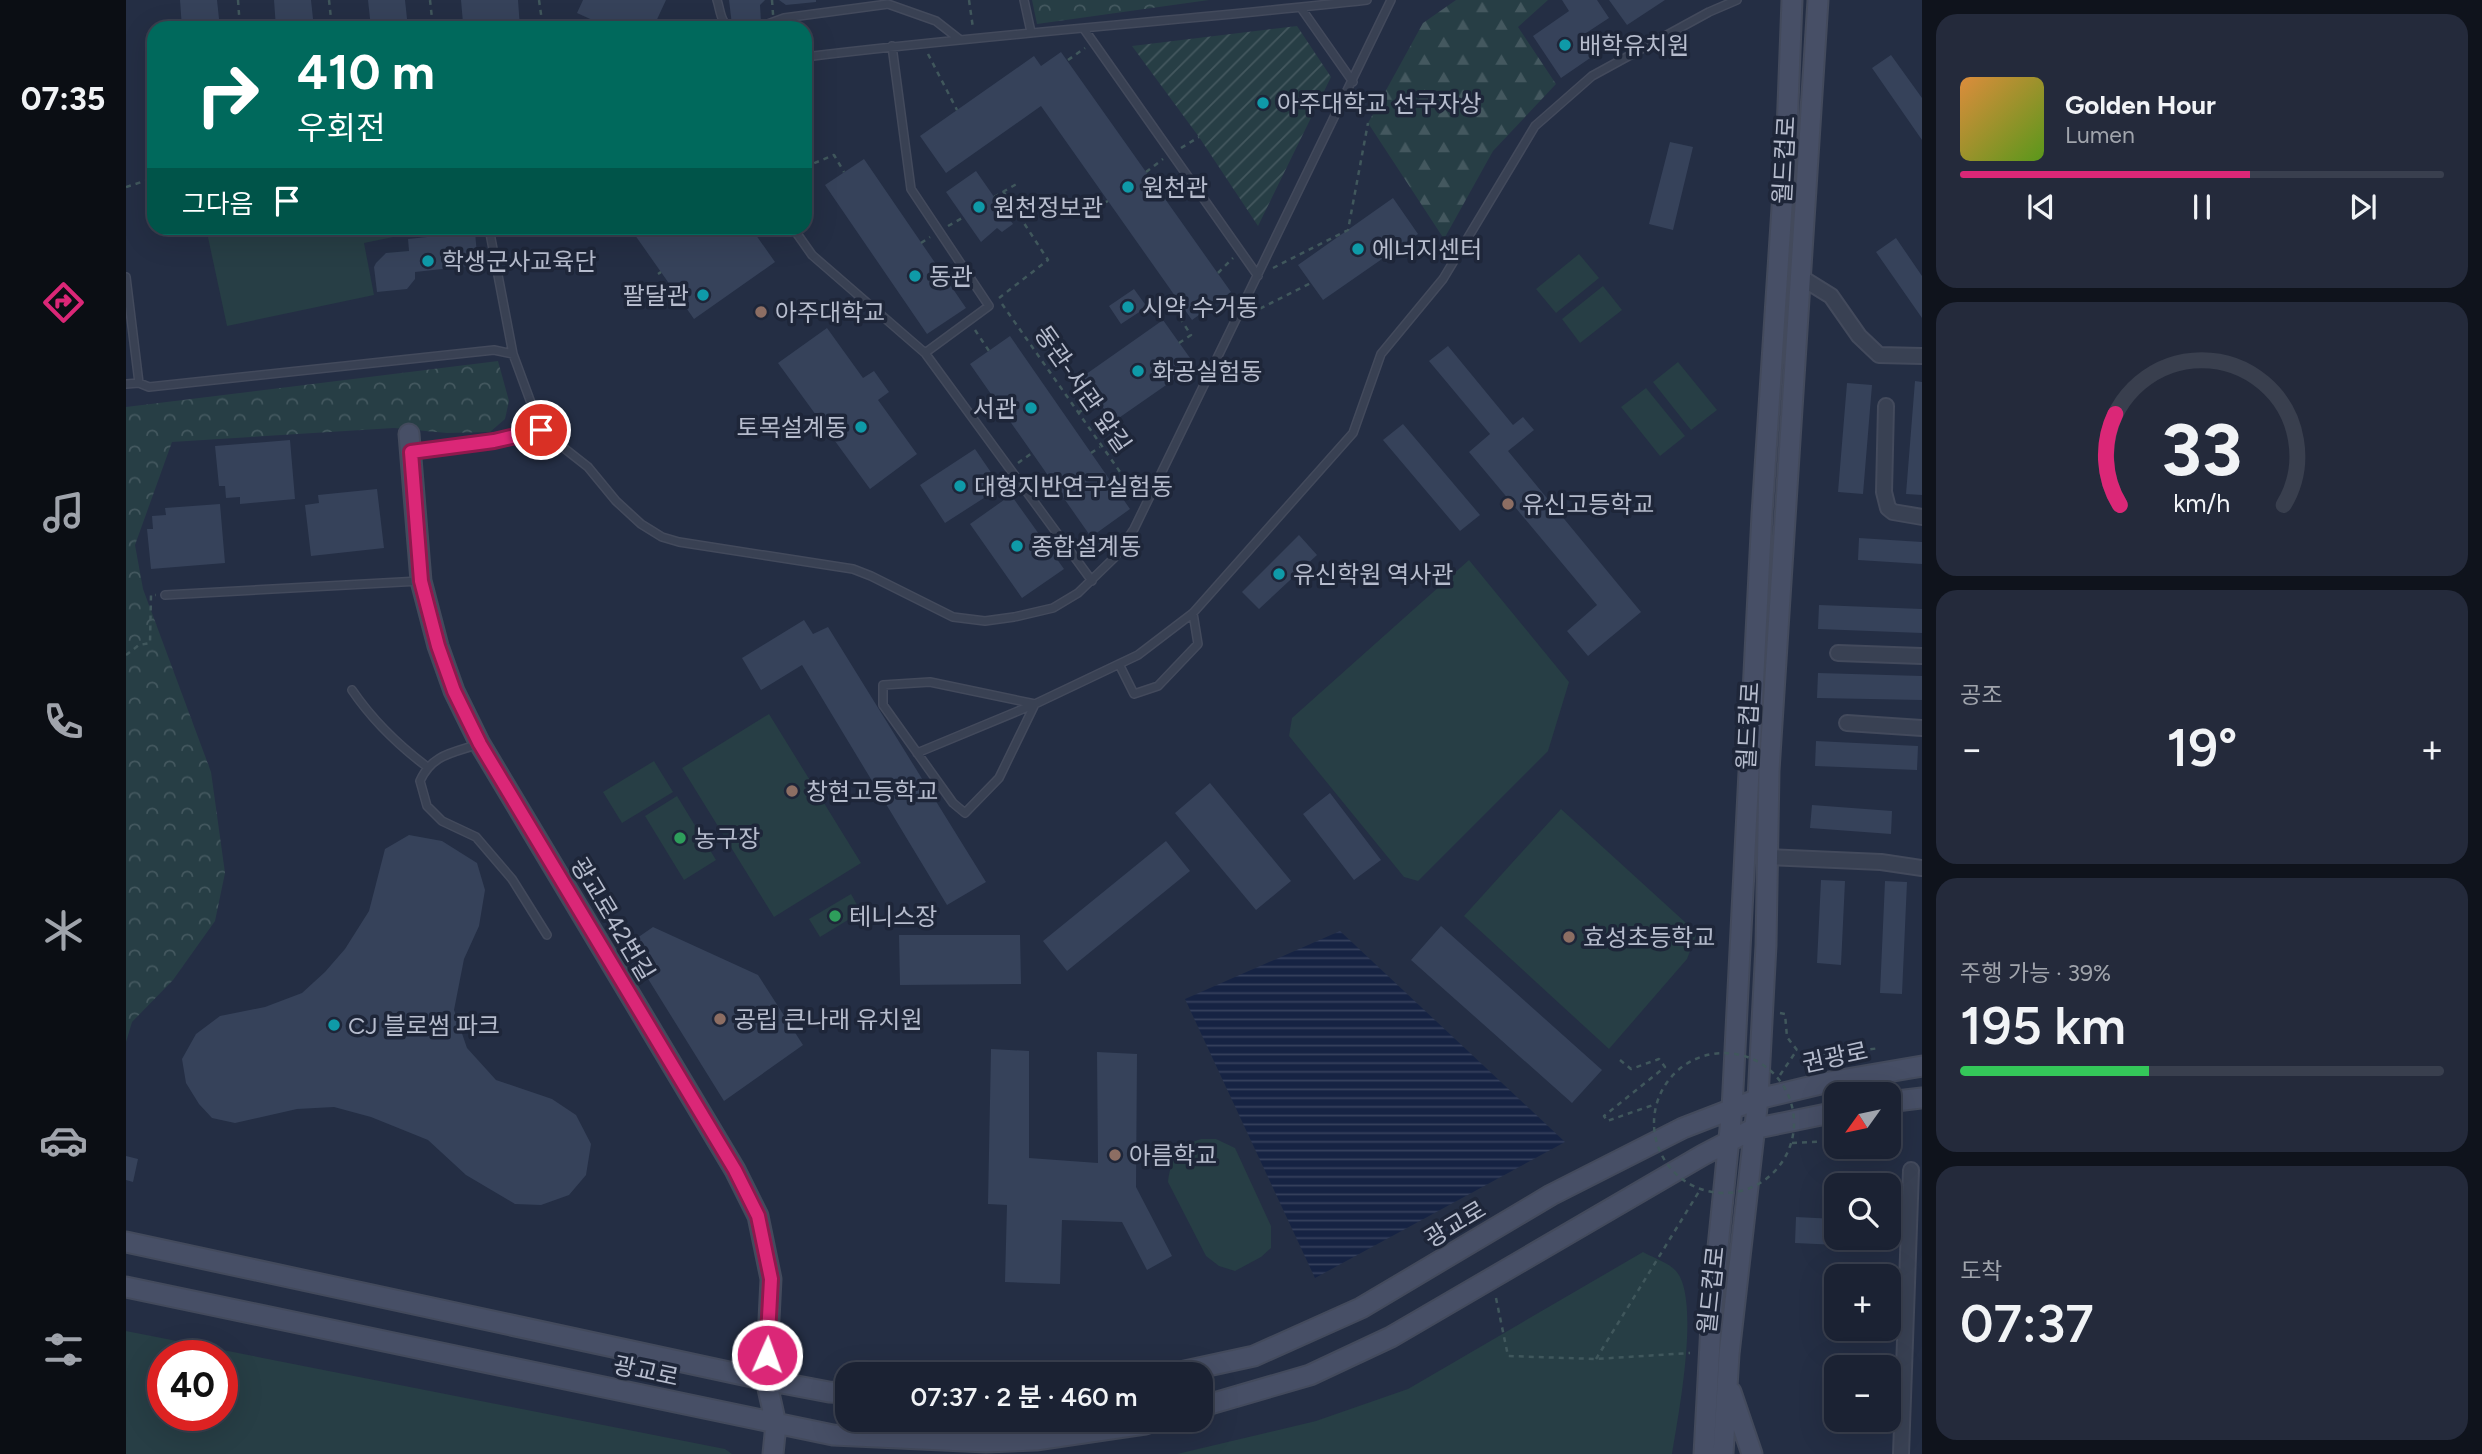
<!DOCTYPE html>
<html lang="ko">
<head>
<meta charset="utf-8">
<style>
	body { margin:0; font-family:Figtree,"Noto Sans KR",sans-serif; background:#242a3b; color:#f1f3f6; height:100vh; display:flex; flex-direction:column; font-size:26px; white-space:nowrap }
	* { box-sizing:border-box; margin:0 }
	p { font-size:23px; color:#a0a4ac }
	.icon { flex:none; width:38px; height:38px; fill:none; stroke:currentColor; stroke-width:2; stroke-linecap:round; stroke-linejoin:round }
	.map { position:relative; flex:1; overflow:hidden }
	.sheet { display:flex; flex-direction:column; gap:14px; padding:14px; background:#0f131c; width:560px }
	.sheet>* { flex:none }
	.hud { position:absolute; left:21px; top:21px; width:665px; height:214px; border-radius:21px; box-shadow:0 7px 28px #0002,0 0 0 2px #393f4e; background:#00695c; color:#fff; overflow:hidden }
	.needle { width:46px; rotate:237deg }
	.fabs { position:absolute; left:1698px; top:1082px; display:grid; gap:14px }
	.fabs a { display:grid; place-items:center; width:77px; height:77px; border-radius:14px; background:#1b2233; box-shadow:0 7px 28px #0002,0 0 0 2px #393f4e; font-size:35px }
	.speed { position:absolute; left:21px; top:1340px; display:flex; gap:14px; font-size:35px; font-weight:700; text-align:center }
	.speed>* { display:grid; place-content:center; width:91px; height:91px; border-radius:50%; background:#1b2233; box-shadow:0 7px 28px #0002,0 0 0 2px #393f4e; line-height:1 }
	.speed .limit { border:10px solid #d22; background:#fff; color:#111 }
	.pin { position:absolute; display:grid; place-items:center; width:60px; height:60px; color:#fff; margin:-30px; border:4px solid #fff; border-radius:50%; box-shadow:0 2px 7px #0007 }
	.me { position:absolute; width:77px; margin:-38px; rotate:2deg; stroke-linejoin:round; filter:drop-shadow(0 0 5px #0008) }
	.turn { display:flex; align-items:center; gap:24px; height:147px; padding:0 35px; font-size:32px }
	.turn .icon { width:91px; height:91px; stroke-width:2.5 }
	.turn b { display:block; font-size:49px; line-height:60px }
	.then { display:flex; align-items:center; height:66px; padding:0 35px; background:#0003; gap:14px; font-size:26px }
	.big { font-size:52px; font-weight:600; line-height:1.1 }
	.sheet .widget { flex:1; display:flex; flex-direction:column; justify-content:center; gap:10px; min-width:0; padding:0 24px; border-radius:21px; background:#242a3b }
	.sheet .dial { align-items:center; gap:0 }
	.dial svg { height:182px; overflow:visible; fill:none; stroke:#393f4e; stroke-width:7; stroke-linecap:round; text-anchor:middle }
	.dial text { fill:#f1f3f6; stroke:none }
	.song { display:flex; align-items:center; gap:21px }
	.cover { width:84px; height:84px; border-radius:10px; background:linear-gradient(135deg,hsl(30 70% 55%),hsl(90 70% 35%)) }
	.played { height:7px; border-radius:4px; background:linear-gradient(90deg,#db2777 60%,#393f4e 60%) }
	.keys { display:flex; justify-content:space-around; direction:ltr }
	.heat { display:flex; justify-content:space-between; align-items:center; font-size:38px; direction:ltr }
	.charge { height:10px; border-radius:5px; background:linear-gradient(90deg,#34c759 39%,#393f4e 0) }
	.trip { position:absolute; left:709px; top:1362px; width:378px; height:70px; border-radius:21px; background:#1b2233; box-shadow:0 7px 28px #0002,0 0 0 2px #393f4e; font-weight:600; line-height:70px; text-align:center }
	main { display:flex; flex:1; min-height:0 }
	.tabs { display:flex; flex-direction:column; width:126px; justify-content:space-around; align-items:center; background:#0b0e14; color:#a0a4ac }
	.tabs .icon { width:49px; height:49px }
	.tabs .selected { color:#db2777 }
	.tabs b { font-size:32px; color:#f1f3f6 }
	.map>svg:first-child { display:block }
	.forest { fill:url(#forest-firs) }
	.park { fill:url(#park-crowns) }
	.garden { fill:url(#garden-furrows) }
	.pitch { fill:#273e45; fill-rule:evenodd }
	.water { fill:url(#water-rules) }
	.building { fill:#36425a }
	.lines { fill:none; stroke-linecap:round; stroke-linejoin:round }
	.lane-casing { stroke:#434a5c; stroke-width:10 }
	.street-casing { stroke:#434a5c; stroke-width:18 }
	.secondary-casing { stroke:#434a5c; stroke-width:23 }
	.path { stroke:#40575c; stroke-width:2.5; stroke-dasharray:5 5; stroke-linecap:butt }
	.lane { stroke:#394153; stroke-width:7 }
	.street { stroke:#394153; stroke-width:14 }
	.secondary { stroke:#474f66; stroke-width:19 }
	.path-bridge { stroke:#40575c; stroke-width:2.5; stroke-dasharray:5 5; stroke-linecap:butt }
	.route-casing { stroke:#8e194d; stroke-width:18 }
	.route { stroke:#db2777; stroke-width:12 }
	.culture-dot { fill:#0f9aa8; stroke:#1e2639; stroke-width:2.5 }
	.education-dot { fill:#8d6e63; stroke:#1e2639; stroke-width:2.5 }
	.leisure-dot { fill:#2e9e5b; stroke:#1e2639; stroke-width:2.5 }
	.labels { text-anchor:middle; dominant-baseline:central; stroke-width:7; stroke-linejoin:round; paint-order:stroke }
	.poi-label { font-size:24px; fill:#b6bccd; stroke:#1e2639; text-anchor:start }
	.street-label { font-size:24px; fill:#b6bccd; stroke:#1e2639 }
</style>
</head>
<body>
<main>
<nav class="tabs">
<b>07:35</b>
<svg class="icon selected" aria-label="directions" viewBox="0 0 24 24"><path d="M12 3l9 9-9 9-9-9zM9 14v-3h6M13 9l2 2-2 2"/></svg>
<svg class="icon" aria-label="music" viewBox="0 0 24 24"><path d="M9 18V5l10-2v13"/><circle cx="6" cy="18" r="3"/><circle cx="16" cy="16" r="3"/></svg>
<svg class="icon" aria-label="phone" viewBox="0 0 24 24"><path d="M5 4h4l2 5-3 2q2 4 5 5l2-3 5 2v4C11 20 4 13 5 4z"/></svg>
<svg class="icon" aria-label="climate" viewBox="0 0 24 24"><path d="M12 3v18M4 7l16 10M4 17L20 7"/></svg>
<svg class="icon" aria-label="car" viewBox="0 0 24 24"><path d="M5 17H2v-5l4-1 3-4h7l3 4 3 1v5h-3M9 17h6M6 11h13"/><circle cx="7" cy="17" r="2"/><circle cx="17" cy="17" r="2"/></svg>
<svg class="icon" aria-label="filters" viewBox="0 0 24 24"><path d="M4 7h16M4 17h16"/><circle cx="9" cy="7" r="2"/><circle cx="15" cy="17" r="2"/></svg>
</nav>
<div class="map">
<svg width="1796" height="1454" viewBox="0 0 1796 1454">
	<defs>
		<pattern id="forest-firs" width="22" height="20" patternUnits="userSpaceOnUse" patternTransform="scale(1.75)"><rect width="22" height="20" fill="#273e45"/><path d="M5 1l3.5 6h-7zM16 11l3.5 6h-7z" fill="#44585f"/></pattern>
		<pattern id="park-crowns" width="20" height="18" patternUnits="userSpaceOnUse" patternTransform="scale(1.75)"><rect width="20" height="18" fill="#273e45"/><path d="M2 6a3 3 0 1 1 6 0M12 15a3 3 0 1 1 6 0" fill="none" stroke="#44585f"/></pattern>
		<pattern id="garden-furrows" width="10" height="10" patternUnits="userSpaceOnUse" patternTransform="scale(1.75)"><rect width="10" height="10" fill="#273e45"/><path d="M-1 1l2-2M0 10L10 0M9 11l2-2" fill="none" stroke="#44585f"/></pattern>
		<pattern id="water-rules" width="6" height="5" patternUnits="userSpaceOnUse" patternTransform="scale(1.75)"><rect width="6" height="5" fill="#162343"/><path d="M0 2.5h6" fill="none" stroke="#36415d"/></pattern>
	</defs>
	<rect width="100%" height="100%" fill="#242e44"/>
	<path class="forest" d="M1330,0h92l-30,27 38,57 -63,67 -49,88 -76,-116 55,-100z"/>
	<path class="park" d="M906,0h177l-172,24z
		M372,361l11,40 -4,18 -15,13 -43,1 -53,-5 -222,14 -37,103 8,44 68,183 14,101 -10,48 -42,59 -41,42 -6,20v-635z"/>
	<path class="garden" d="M1171,26l34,51 -73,149 -59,-89 -67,-91z"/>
	<path class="pitch" d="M80,228h201l1,6 -44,9 10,52 -147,31z
		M1453,254l20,24 -43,35 -20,-24z
		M1477,286l19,24 -42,33 -18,-24z
		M1552,362l39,48 -26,20 -38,-48z
		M1520,388l39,48 -25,20 -39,-49z
		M1343,560l100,122 -21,69 -130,130 -14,-4 -115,-141 3,-18z
		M643,714l92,149 -87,54 -92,-149z
		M528,761l19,31 -51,31 -19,-31z
		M551,796l39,64 -32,20 -39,-64z
		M1435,809l136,124 -10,26 -78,90 -145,-133z
		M725,894l10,18 -41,25 -11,-18z
		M1075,1139h15l19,9 36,78v22l-10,9 -26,14 -16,-5 -13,-10 -38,-74c2,-22 12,-37 33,-43z
		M1517,1252c9,5 26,11 33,19 25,28 2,146 -4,183h-495l139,-33 92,-32z
		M0,1331l599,118 7,5h-606zM37,1356h59v60h-59z"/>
	<path class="water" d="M1214,931l225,211 -250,136 -130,-279z"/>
	<path class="building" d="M54,0h37l3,28h-38z
		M148,0h37l3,28h-38z
		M242,0h37l3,28h-37z
		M335,0h57l2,28h-64l-1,-4 8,-1z
		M457,0h83l-13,28h-43l-33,-15z
		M603,0h36l-5,5 1,17 -29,3z
		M653,0h37v2l-30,3z
		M1436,0h35l12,18 -26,17 13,19 -35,24 -28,-42 36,-25z
		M1483,0h56l-38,25z
		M935,52l170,240 -39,28 -151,-214 -95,67 -26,-37 114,-80 7,10z
		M1765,55l31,43v42l-50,-72z
		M1544,142l23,5 -20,83 -24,-6z
		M738,159l102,149 -39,26 -102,-149z
		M850,171l37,53 -11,8 -5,-4 -16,14 -35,-50z
		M1267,198l25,36 -95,66 -25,-35z
		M504,228h121l24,34 -81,57z
		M349,232l3,33 -63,7v7l-8,10 -30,3 -3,-25 2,-4 10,-10 23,-2 -1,-12z
		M1770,238l26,38v42l-46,-66z
		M1008,289l13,18 -26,17 -12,-18z
		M1037,320l32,45 -82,57 -31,-45z
		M701,328l36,50 11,-7 15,21 -11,8 39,54 -47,35 -92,-126z
		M884,336l120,173 -39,28 -121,-173z
		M1322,346l65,79 10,-8 11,13 -26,21 133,161 -53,44 -21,-25 30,-26 -128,-153 21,-18 -61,-73z
		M1789,381l7,1v113l-16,-1z
		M1721,383l25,2 -9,109 -25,-2z
		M1277,424l77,91 -20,16 -77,-91z
		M164,440l5,59 -55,5v-7l-14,1 -1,-12h-6l-4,-40z
		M849,449l26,38 -56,36 -25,-38z
		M251,489l7,59 -73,8 -6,-51 14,-2 -1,-8z
		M885,495l53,74 -42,29 -52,-74z
		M94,504l5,59 -74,6 -4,-40h6l-1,-13 14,-1 -1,-7z
		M1173,535l18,20 -58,54 -17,-17z
		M1733,538l63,4v22l-64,-4z
		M1693,605l103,4v24l-104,-4z
		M678,620l9,14 15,-7 158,255 -39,23 -145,-240 -41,25 -19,-32z
		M1692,673l104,3v24l-105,-2z
		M1690,741l102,5 -1,24 -102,-4z
		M1084,783l81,98 -35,29 -81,-97z
		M1204,793l51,67 -27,20 -51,-66z
		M1686,805l80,6 -1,23 -81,-6z
		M283,835l33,6 35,22 8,27 -6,36 -15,33 -10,51 13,38 29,32 56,19 24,16 15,29 -5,31 -17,20 -28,10 -26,-1 -49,-29 -38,-35 -57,-23 -37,-10 -37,2 -62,14 -23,-5 -13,-14 -13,-21 -4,-24 14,-25 24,-18 45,-9 37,-14 23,-21 20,-23 24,-38 16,-62z
		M1040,841l24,30 -123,100 -24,-30z
		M1695,880l24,1 -4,84 -24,-2z
		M1759,881l22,1 -5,112 -22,-1z
		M1315,926l161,144 -30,33 -161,-143z
		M527,927l105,48 45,70 -79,56 -97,-156z
		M773,935h121l1,49 -121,1z
		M865,1049l38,2v107l69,5 -1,-111 40,2 -1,133 36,69 -25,14 -25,-48 -60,-2 -2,64 -55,-2 2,-77 -19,-1z
		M0,1156l12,3 -5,23 -7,-2z
		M1670,1217l40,2v18h45v10l-86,-4z"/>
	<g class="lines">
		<defs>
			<path id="lane" d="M591,0c4,12 3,25 17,28
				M898,0l7,32
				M1175,8l52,74
				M610,28l26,-2 22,-8 104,-14 48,17 23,18
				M958,29l174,247
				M679,57c187,-23 375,-36 562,-57
				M363,228l24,126 28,76 47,37 28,34 25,23 21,13 17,5 174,27 18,7 82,41 32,4 29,-4 39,-9 25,-15 36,-35 20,-29 257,-529
				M667,228l19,27 113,98 64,-47 -78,-117 -19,-143
				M0,277l13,106
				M799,353l167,228
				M0,384l13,-1 10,4 345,-37 19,4
				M285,452l83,-11 47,-11
				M39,595l255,-14
				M993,664l15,30 24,-8 40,-42 -5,-31
				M804,682l105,22 -36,74 -34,35 -12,-10 -70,-98v-20z
				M226,690c21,31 45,54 74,76
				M353,744c-26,9 -47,10 -59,37l7,25 15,15 34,16 36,42 35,56
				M791,753l118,-49 103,-49 55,-42 160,-180 28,-79 62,-75 92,-153 57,-50 117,-64 28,-12"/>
			<path id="street" d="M1676,278l29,18 28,40 20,19 43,1
				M1760,406l-2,86 4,16 5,4 29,5
				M1712,653l84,3
				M1721,723l75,5
				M1641,857l114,5 41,6
				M1775,1454l10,-284"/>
			<path id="secondary" d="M283,434l12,147 17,65 16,45 26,53 255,426 23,46 13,63 -5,101 10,44 -3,30
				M1762,1102l34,-4
				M0,1242l640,138 63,12 18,1
				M0,1287l707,148 153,7 50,-2 109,-16 15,-5
				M1045,1374l83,-18 107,-48 190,-113 132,-67 75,-29 71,-17 93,-16
				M1605,1392l21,62
				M1074,1407l110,-32 81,-38 312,-182 50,-26 83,-17
				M1578,1454l8,-148 20,-197 30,-595 25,-383 5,-131
				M1597,1454l6,-100 29,-255 8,-154 3,-174 49,-771"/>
		</defs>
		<use href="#lane" class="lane-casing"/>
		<use href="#street" class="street-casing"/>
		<use href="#secondary" class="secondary-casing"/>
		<path class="path" d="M112,0l2,28
			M203,0l3,28
			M304,0l3,28
			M413,0l4,28
			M843,0l4,28
			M802,54l29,56
			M942,60l17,-12
			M1055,148l18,-11
			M679,167l29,-12 10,17
			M1020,172l17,-13
			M0,187l28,-9
			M868,197l26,-15
			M971,207l11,-6
			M822,226l16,-9
			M795,243l9,-6
			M1147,268l75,-38 20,-107
			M1092,273l15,-15
			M532,274l3,-2
			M873,298l49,-38 -45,-69
			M876,304l135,192
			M1125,313l60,-30
			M849,330l14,21
			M1053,343l12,-8 -13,-20 7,-5
			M952,413l20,-14
			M965,453l9,-6
			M892,463l14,-10
			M0,655l13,-10 11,-2 1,-48h5
			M1654,1013l5,1 2,23 10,13 15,7 68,-9
			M1494,1060l11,9 28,-10 6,8 -61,49 3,5 49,-17
			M1654,1075l17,-25
			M1666,1143l44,-2
			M1370,1298l12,58 88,3 94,-6
			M1470,1359l104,-169"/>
		<use href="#lane" class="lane"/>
		<use href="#street" class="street"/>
		<use href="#secondary" class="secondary"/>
		<path class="path-bridge" d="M646,0l2,28
			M1528 1123a70 70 0 1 1 140 0a70 70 0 1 1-140 0Z"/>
	</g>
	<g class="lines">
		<defs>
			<path id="route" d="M415,430l-47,11 -83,11 10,129 17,65 16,45 26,53 255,426 23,46 13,63 -4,76"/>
		</defs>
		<use href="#route" class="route-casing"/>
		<use href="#route" class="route"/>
	</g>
	<g class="culture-dot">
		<circle cx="1439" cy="45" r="7"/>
		<circle cx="1137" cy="103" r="7"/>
		<circle cx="1002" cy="187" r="7"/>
		<circle cx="853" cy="207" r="7"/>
		<circle cx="1232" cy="249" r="7"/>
		<circle cx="302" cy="261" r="7"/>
		<circle cx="789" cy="276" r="7"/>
		<circle cx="577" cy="295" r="7"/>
		<circle cx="1002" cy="307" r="7"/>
		<circle cx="1012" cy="371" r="7"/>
		<circle cx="905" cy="408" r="7"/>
		<circle cx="735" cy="427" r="7"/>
		<circle cx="834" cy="486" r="7"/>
		<circle cx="891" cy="546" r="7"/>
		<circle cx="1153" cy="574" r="7"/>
		<circle cx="208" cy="1025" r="7"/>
	</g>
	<g class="education-dot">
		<circle cx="635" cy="312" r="7"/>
		<circle cx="1382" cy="504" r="7"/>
		<circle cx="666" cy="791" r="7"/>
		<circle cx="1443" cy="937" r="7"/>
		<circle cx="594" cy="1019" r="7"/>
		<circle cx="989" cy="1155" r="7"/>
	</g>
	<g class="leisure-dot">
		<circle cx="554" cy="838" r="7"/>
		<circle cx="709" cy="916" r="7"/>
	</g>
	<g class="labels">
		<g class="poi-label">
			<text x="1453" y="45">배학유치원</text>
			<text x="1151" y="103">아주대학교 선구자상</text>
			<text x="1016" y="187">원천관</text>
			<text x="867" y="207">원천정보관</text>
			<text x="1246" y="249">에너지센터</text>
			<text x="316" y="261">학생군사교육단</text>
			<text x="803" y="276">동관</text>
			<text x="563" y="295" text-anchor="end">팔달관</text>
			<text x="1016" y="307">시약 수거동</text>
			<text x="649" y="312">아주대학교</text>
			<text x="1026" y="371">화공실험동</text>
			<text x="891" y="408" text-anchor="end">서관</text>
			<text x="721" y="427" text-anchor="end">토목설계동</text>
			<text x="848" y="486">대형지반연구실험동</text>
			<text x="1396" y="504">유신고등학교</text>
			<text x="905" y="546">종합설계동</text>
			<text x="1167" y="574">유신학원 역사관</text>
			<text x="680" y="791">창현고등학교</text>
			<text x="568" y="838">농구장</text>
			<text x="723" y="916">테니스장</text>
			<text x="1457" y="937">효성초등학교</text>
			<text x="608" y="1019">공립 큰나래 유치원</text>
			<text x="222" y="1025">CJ 블로썸 파크</text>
			<text x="1003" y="1155">아름학교</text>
		</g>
		<g class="street-label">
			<text transform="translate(1658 160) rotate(-87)">월드컵로</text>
			<text transform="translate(957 389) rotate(55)">동관-서관 앞길</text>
			<text transform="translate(1622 726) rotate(-87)">월드컵로</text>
			<text transform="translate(487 919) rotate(59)">광교로42번길</text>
			<text transform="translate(1709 1057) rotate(-12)">권광로</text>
			<text transform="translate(1329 1224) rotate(-31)">광교로</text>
			<text transform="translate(1585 1290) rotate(-84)">월드컵로</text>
			<text transform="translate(520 1371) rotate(12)">광교로</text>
		</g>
	</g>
</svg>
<div class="fabs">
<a><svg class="needle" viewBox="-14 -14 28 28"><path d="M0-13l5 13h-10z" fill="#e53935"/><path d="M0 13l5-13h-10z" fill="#a0a4ac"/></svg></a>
<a><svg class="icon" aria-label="search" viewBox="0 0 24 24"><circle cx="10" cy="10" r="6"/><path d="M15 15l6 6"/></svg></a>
<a>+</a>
<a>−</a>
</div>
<div class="speed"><div class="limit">40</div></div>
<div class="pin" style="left:415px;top:430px;background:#d93025"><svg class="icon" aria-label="arrive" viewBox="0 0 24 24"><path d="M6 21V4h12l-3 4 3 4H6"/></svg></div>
<svg class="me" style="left:641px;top:1355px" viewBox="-20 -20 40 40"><circle r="17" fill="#db2777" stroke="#fff" stroke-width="3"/><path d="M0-11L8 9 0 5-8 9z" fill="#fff"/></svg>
<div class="trip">07:37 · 2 분 · 460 m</div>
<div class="hud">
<div class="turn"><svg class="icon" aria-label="right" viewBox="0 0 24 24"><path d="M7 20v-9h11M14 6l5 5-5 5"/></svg><div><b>410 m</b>우회전</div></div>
<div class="then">그다음<svg class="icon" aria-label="arrive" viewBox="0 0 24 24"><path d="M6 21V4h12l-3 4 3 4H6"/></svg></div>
</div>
</div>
<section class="sheet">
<div class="widget">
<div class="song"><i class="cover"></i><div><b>Golden Hour</b><p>Lumen</p></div></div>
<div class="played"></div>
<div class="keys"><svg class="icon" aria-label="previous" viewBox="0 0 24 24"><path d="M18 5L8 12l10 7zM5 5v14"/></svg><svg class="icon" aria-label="pause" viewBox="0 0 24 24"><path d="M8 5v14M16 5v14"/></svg><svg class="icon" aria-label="next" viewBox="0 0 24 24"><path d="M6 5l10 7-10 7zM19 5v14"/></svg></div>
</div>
<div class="widget dial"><svg viewBox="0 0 100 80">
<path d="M14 69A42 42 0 1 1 86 69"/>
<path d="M14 69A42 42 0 0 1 12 29" stroke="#db2777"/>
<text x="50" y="56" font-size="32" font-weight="700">33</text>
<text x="50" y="72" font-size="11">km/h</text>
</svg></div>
<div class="widget"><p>공조</p>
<div class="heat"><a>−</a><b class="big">19°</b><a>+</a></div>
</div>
<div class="widget"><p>주행 가능 · 39%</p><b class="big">195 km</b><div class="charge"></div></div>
<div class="widget"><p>도착</p><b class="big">07:37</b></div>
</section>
</main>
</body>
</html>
